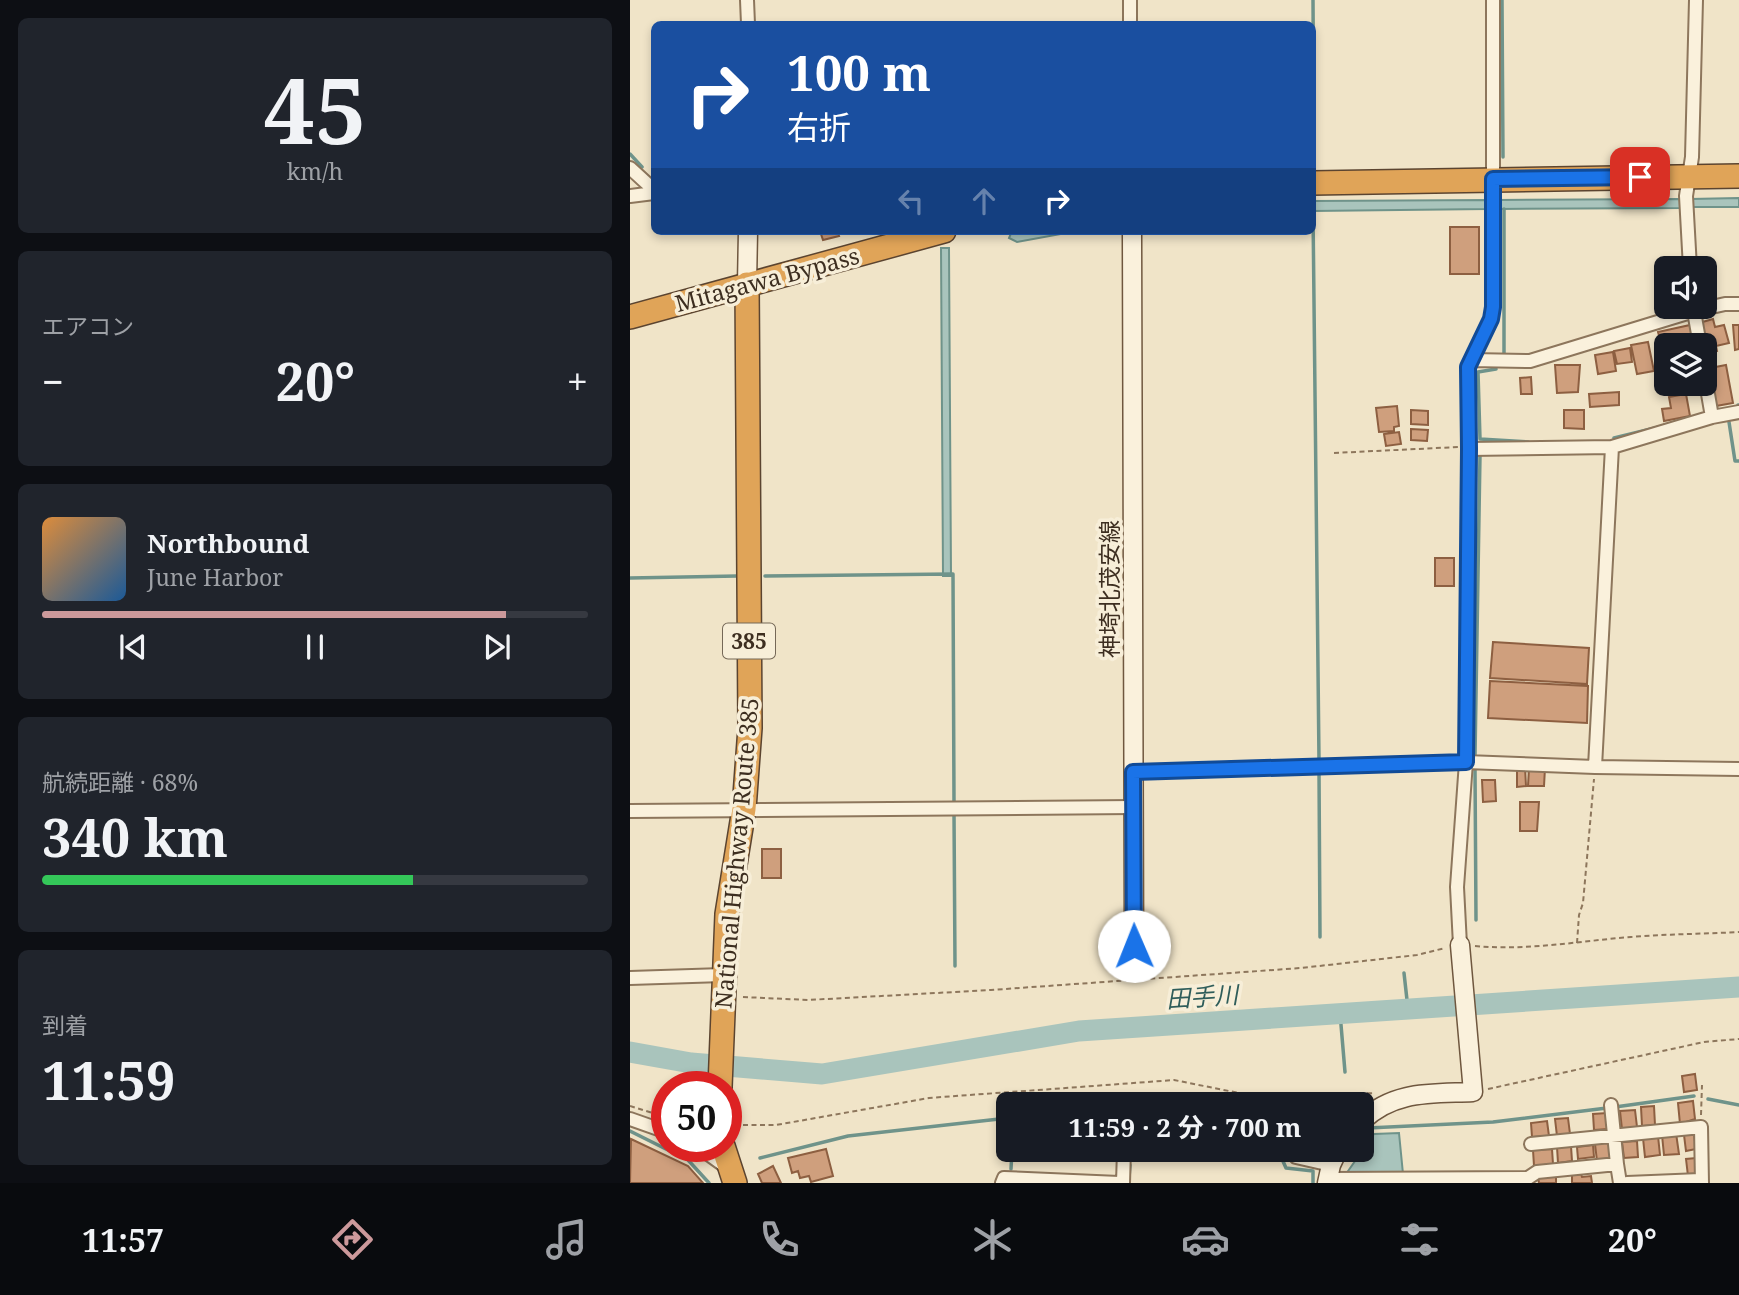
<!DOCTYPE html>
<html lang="ja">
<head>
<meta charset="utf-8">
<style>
	body { margin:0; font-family:"Noto Serif","Noto Sans JP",serif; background:#20242c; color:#f1f3f6; height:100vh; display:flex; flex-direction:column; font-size:26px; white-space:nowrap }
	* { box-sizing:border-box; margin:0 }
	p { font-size:23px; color:#9ea1a6 }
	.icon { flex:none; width:38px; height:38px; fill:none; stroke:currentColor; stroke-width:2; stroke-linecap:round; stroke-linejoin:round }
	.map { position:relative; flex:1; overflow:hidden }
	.details { display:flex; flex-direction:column; gap:18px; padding:18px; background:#0d0f14; width:630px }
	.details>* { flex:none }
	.banner { position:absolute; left:21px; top:21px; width:665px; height:214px; border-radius:10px; box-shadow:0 4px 10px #0003; background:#1a4fa0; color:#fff; overflow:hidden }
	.fabs { position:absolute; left:1024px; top:256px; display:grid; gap:14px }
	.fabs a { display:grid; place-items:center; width:63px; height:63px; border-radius:10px; background:#171b24; box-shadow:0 4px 10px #0003; font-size:35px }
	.speed { position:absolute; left:21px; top:1071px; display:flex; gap:14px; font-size:35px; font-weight:700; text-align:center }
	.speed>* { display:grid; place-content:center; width:91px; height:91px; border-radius:50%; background:#171b24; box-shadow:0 4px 10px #0003; line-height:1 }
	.speed .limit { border:10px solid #d22; background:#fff; color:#111 }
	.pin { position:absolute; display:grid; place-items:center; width:60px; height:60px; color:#fff; margin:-30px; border-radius:14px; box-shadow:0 4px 10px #0006 }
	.me { position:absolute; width:77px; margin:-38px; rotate:359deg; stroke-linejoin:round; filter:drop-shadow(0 0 5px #0008) }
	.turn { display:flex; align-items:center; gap:24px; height:147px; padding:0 21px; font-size:32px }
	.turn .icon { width:91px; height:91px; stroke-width:2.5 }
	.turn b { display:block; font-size:49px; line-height:60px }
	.lanes { display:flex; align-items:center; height:66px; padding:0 21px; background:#0003; justify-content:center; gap:35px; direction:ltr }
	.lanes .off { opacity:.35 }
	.big { font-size:52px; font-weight:700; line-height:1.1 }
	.details .tile { flex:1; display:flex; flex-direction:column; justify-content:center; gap:10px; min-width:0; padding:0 24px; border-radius:10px; background:#20242c }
	.details .dial { align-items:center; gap:0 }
	.dial b { font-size:91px; line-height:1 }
	.song { display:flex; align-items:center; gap:21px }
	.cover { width:84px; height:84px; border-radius:10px; background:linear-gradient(135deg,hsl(30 70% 55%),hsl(210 70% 35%)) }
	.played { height:7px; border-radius:4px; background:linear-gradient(90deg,#cc999b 85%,#363941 85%) }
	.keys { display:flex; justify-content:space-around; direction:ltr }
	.heat { display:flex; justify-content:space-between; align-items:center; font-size:38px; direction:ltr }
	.charge { height:10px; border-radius:5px; background:linear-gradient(90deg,#34c759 68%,#363941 0) }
	.trip { position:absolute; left:366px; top:1092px; width:378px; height:70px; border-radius:10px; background:#171b24; box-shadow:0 4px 10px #0003; font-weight:700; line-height:70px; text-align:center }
	.tabs { display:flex; height:112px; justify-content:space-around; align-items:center; background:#090b0e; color:#9ea1a6 }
	.tabs .icon { width:49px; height:49px }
	.tabs .current { color:#cc999b }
	.tabs b { font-size:32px; color:#f1f3f6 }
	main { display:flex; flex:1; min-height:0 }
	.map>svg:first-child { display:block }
	.water { fill:#a9c4bc; stroke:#6f938a; stroke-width:2 }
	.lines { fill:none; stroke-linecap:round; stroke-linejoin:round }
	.stream { stroke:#6f938a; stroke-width:3.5 }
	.river { stroke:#a9c4bc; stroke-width:21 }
	.building { fill:#cf9f7d; stroke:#8d5f41; stroke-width:2 }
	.street-casing { stroke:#8d765c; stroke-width:16 }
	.secondary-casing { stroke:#6f573f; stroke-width:21 }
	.highway-casing { stroke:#5b4430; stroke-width:26 }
	.path { stroke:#8d765c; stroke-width:2; stroke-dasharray:5 3.5; stroke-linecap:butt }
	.street { stroke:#faf1dc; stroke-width:12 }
	.secondary { stroke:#faf1dc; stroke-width:18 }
	.highway { stroke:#e0a458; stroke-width:23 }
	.route-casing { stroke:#114b97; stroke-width:18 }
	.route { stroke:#1a73e8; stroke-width:12 }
	.labels { text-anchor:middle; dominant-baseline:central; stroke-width:7; stroke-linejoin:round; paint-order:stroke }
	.shield { fill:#f7eed8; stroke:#756857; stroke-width:2 }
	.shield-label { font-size:21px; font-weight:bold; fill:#3d2e20 }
	.street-label { font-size:23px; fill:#3d2e20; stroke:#f7eed8 }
	.water-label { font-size:24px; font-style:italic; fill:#2f5d5a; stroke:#f7eed8 }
</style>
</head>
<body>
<main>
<section class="details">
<div class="tile dial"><b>45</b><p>km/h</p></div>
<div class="tile"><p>エアコン</p>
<div class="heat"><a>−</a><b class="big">20°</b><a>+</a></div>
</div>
<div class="tile">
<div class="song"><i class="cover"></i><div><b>Northbound</b><p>June Harbor</p></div></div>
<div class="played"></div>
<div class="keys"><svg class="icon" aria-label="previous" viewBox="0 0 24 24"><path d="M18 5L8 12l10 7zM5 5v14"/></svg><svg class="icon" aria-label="pause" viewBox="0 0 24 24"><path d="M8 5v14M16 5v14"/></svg><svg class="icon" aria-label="next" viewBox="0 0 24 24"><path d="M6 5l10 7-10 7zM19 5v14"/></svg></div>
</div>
<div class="tile"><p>航続距離 · 68%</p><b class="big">340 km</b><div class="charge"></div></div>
<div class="tile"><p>到着</p><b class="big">11:59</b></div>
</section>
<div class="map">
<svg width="1109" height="1183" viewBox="0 0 1109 1183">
	<rect width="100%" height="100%" fill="#f0e4c8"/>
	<path class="water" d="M1109,198v9h-47l-1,-8z
		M1051,199l1,9 -184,1v-9z
		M857,200v9l-174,2 -1,-10z
		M382,231h65l-60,11 -8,-4z
		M311,248h8l2,328h-8z
		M769,1133l4,41h-57l28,-40z"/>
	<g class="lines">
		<path class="stream" d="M683,0l1,161
			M872,0l1,157
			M0,154l12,13
			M874,209v144
			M683,211l6,549
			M866,369l-18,3 2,67 48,3
			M1108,405h1
			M1099,422l6,39h4
			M984,438l45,-11
			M135,576l188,-2 1,228
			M0,578l107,-2
			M845,756l5,-301
			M845,769l1,151
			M689,771l1,166
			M324,813l1,153
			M774,973l4,36
			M710,1013l5,59
			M1078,1099l31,6
			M985,1107l79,-11
			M0,1131l58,29 21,23
			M732,1134l6,-6 125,-6 114,-14
			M648,1150l8,18 27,3v12
			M667,1150l17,1
			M130,1158l88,-22 160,-18
			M381,1169l1,-19
			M499,1177l1,-12"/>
		<path class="river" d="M0,1052l61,11 131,11 257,-43 660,-44"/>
	</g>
	<path class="building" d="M820,227h29v47h-29z
		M190,231h17l2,5 -16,4z
		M1083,319l2,8 9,-2 5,18 -13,3 1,5 -10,3 -8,-31z
		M1060,325l3,11 -12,4 1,3 -16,2v3l-3,1 -5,-17z
		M1103,325h6v24l-4,1z
		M1018,342l6,29 -17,3 -6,-29z
		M1000,348l2,14 -15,2 -3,-13z
		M983,352l3,19 -18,3 -3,-19z
		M925,365h25l-2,27 -21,1z
		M1096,365l7,38 -17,3 -6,-38z
		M901,377l1,17h-11l-1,-16z
		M989,392v13l-29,2 -1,-13z
		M1056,394l4,22 -26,5 -2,-12 9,-1 -2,-11z
		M767,406l2,20 -5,1v4l-15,1 -3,-24z
		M781,410l17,1v14l-17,-1z
		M934,410h20v19l-20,-1z
		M781,429l17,1 -1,11 -16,-1z
		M769,432l2,12 -15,2 -2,-12z
		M805,558h19v28h-19z
		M863,642l96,6 -2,36 -97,-6z
		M860,681l98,5 -1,37 -99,-5z
		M895,767l1,19 -9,1v-19z
		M899,768h16l-1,18h-16z
		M852,780h13l1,21 -13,1z
		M890,802h19l-2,29h-17z
		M132,849h19v29h-19z
		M1065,1074l2,16 -13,2 -2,-16z
		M1063,1101l2,18 -15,5 -2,-21z
		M1024,1106l1,19 -13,1 -1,-19z
		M1005,1110l2,17 -15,2 -2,-18z
		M977,1113l1,16 -14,1 -1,-16z
		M938,1118l2,16 -13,2 -2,-17z
		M917,1121l2,15 -17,1 -1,-14z
		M1046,1133l3,21 -15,1 -2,-20z
		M1064,1134l2,15 -10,2 -2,-16z
		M1028,1136l2,19 -15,2 -2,-19z
		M1,1139l57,27 15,17h-73z
		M1007,1141l1,16 -14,1 -2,-16z
		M979,1142l2,17 -14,2 -2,-17z
		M963,1145l1,12 -16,2 -1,-12z
		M941,1146l1,15 -14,2 -1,-16z
		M196,1149l7,27 -22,6 -2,-6 -9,2 -2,-7 -6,2 -4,-15z
		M922,1149l1,15 -19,2 -1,-16z
		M391,1150h22l-2,11h-21z
		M1066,1158l1,18h-9l-2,-17z
		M143,1166l8,17h-19l-4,-9z
		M951,1174l1,3 9,-1 1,7h-20v-8z
		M926,1176v7h-17l-1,-5z"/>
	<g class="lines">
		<defs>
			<path id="street" d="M117,0l1,24
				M500,0v24
				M0,168l24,22
				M0,196l24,-3
				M1060,268l-4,-72 6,-39 4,-157
				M1063,306l7,39
				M841,360l59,1 164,-50 31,-7h14
				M1074,371l8,46
				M839,449l143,-2 100,-30 27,-5
				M965,767l17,-320
				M503,772l333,-10 129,5 144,2
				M0,811l504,-4
				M830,945l-3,-58 9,-125 3,-313 -1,-82 23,-48 2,-12v-307
				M0,978l93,-3
				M981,1105l6,59
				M0,1119l37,13
				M901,1144l170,-17 1,56
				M67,1146l32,23
				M661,1150l5,7 35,8
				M697,1179l201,-1 9,-6 80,-8 3,19
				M372,1183l2,-5 115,5
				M493,1183l1,-33
				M997,1183l73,-3"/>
			<path id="secondary" d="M502,231l2,715
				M117,284l1,-53
				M732,1121c32,-31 70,-27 111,-29l-13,-147
				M697,1183l4,-18 7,-15"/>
			<path id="highway" d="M682,183l427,-7
				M0,317l314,-86
				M90,1087l7,-173 17,-105 6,-81 -3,-444
				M93,1146l12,37"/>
		</defs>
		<use href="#street" class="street-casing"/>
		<use href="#secondary" class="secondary-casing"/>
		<use href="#highway" class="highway-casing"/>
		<path class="path" d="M704,453l124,-6
			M947,943l2,-28 4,-12 11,-124
			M845,946c53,5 104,-5 156,-9 36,-3 72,-3 108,-5
			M113,997l65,3 183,-10 310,-22 116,-13 28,-7
			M858,1089l216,-47 35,-3
			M0,1106l32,10
			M1071,1115l1,-30
			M96,1125h50l153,-27 245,-18 90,18 111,-5"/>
		<use href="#street" class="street"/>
		<use href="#secondary" class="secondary"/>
		<use href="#highway" class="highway"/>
	</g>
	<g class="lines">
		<defs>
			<path id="route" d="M504,946l-1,-174 333,-10 3,-313 -1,-82 23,-48 2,-12v-128l147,-2"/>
		</defs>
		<use href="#route" class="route-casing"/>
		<use href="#route" class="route"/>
	</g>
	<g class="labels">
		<rect class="shield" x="93" y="623.5" width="52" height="35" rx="5"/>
		<g class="shield-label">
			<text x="119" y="641">385</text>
		</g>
		<g class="street-label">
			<text transform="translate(137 279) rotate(-15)">Mitagawa Bypass</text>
			<text transform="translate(479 589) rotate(-90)">神埼北茂安線</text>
			<text transform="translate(106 853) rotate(-85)">National Highway Route 385</text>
		</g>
		<g class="water-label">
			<text transform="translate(572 996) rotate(-4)">田手川</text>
		</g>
	</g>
</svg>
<div class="fabs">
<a><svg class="icon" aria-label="sound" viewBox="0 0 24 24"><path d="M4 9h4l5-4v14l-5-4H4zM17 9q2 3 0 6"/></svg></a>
<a><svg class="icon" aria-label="layers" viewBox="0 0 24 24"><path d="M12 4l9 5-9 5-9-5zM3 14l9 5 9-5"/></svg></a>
</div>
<div class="speed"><div class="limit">50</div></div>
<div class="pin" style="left:1010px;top:177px;background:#d93025"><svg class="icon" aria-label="arrive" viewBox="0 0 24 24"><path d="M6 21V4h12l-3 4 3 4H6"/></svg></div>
<svg class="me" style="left:504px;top:946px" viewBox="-20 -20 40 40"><circle r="19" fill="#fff"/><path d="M0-13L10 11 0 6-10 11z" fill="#1a73e8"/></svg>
<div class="trip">11:59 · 2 分 · 700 m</div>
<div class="banner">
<div class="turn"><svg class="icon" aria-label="right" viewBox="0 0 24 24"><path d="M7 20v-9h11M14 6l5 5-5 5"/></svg><div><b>100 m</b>右折</div></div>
<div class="lanes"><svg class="icon off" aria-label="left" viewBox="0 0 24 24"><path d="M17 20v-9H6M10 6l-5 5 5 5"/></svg><svg class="icon off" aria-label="ahead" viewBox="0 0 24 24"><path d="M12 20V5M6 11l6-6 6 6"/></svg><svg class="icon" aria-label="right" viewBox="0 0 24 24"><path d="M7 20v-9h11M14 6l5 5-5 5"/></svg></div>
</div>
</div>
</main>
<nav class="tabs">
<b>11:57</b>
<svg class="icon current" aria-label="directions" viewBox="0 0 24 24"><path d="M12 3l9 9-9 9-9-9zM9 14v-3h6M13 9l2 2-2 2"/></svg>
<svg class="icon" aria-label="music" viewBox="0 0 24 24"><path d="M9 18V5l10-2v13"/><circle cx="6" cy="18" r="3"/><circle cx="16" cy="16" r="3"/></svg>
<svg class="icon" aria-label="phone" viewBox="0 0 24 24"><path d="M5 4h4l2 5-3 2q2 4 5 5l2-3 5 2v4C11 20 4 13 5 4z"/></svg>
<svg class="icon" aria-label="climate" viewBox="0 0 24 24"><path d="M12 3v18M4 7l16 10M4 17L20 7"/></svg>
<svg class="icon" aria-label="car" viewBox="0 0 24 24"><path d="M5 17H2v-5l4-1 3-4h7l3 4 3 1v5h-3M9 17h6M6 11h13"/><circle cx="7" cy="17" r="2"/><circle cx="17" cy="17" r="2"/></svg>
<svg class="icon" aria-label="filters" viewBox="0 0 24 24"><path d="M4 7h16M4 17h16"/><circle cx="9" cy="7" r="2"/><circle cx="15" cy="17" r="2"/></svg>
<b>20°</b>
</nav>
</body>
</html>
